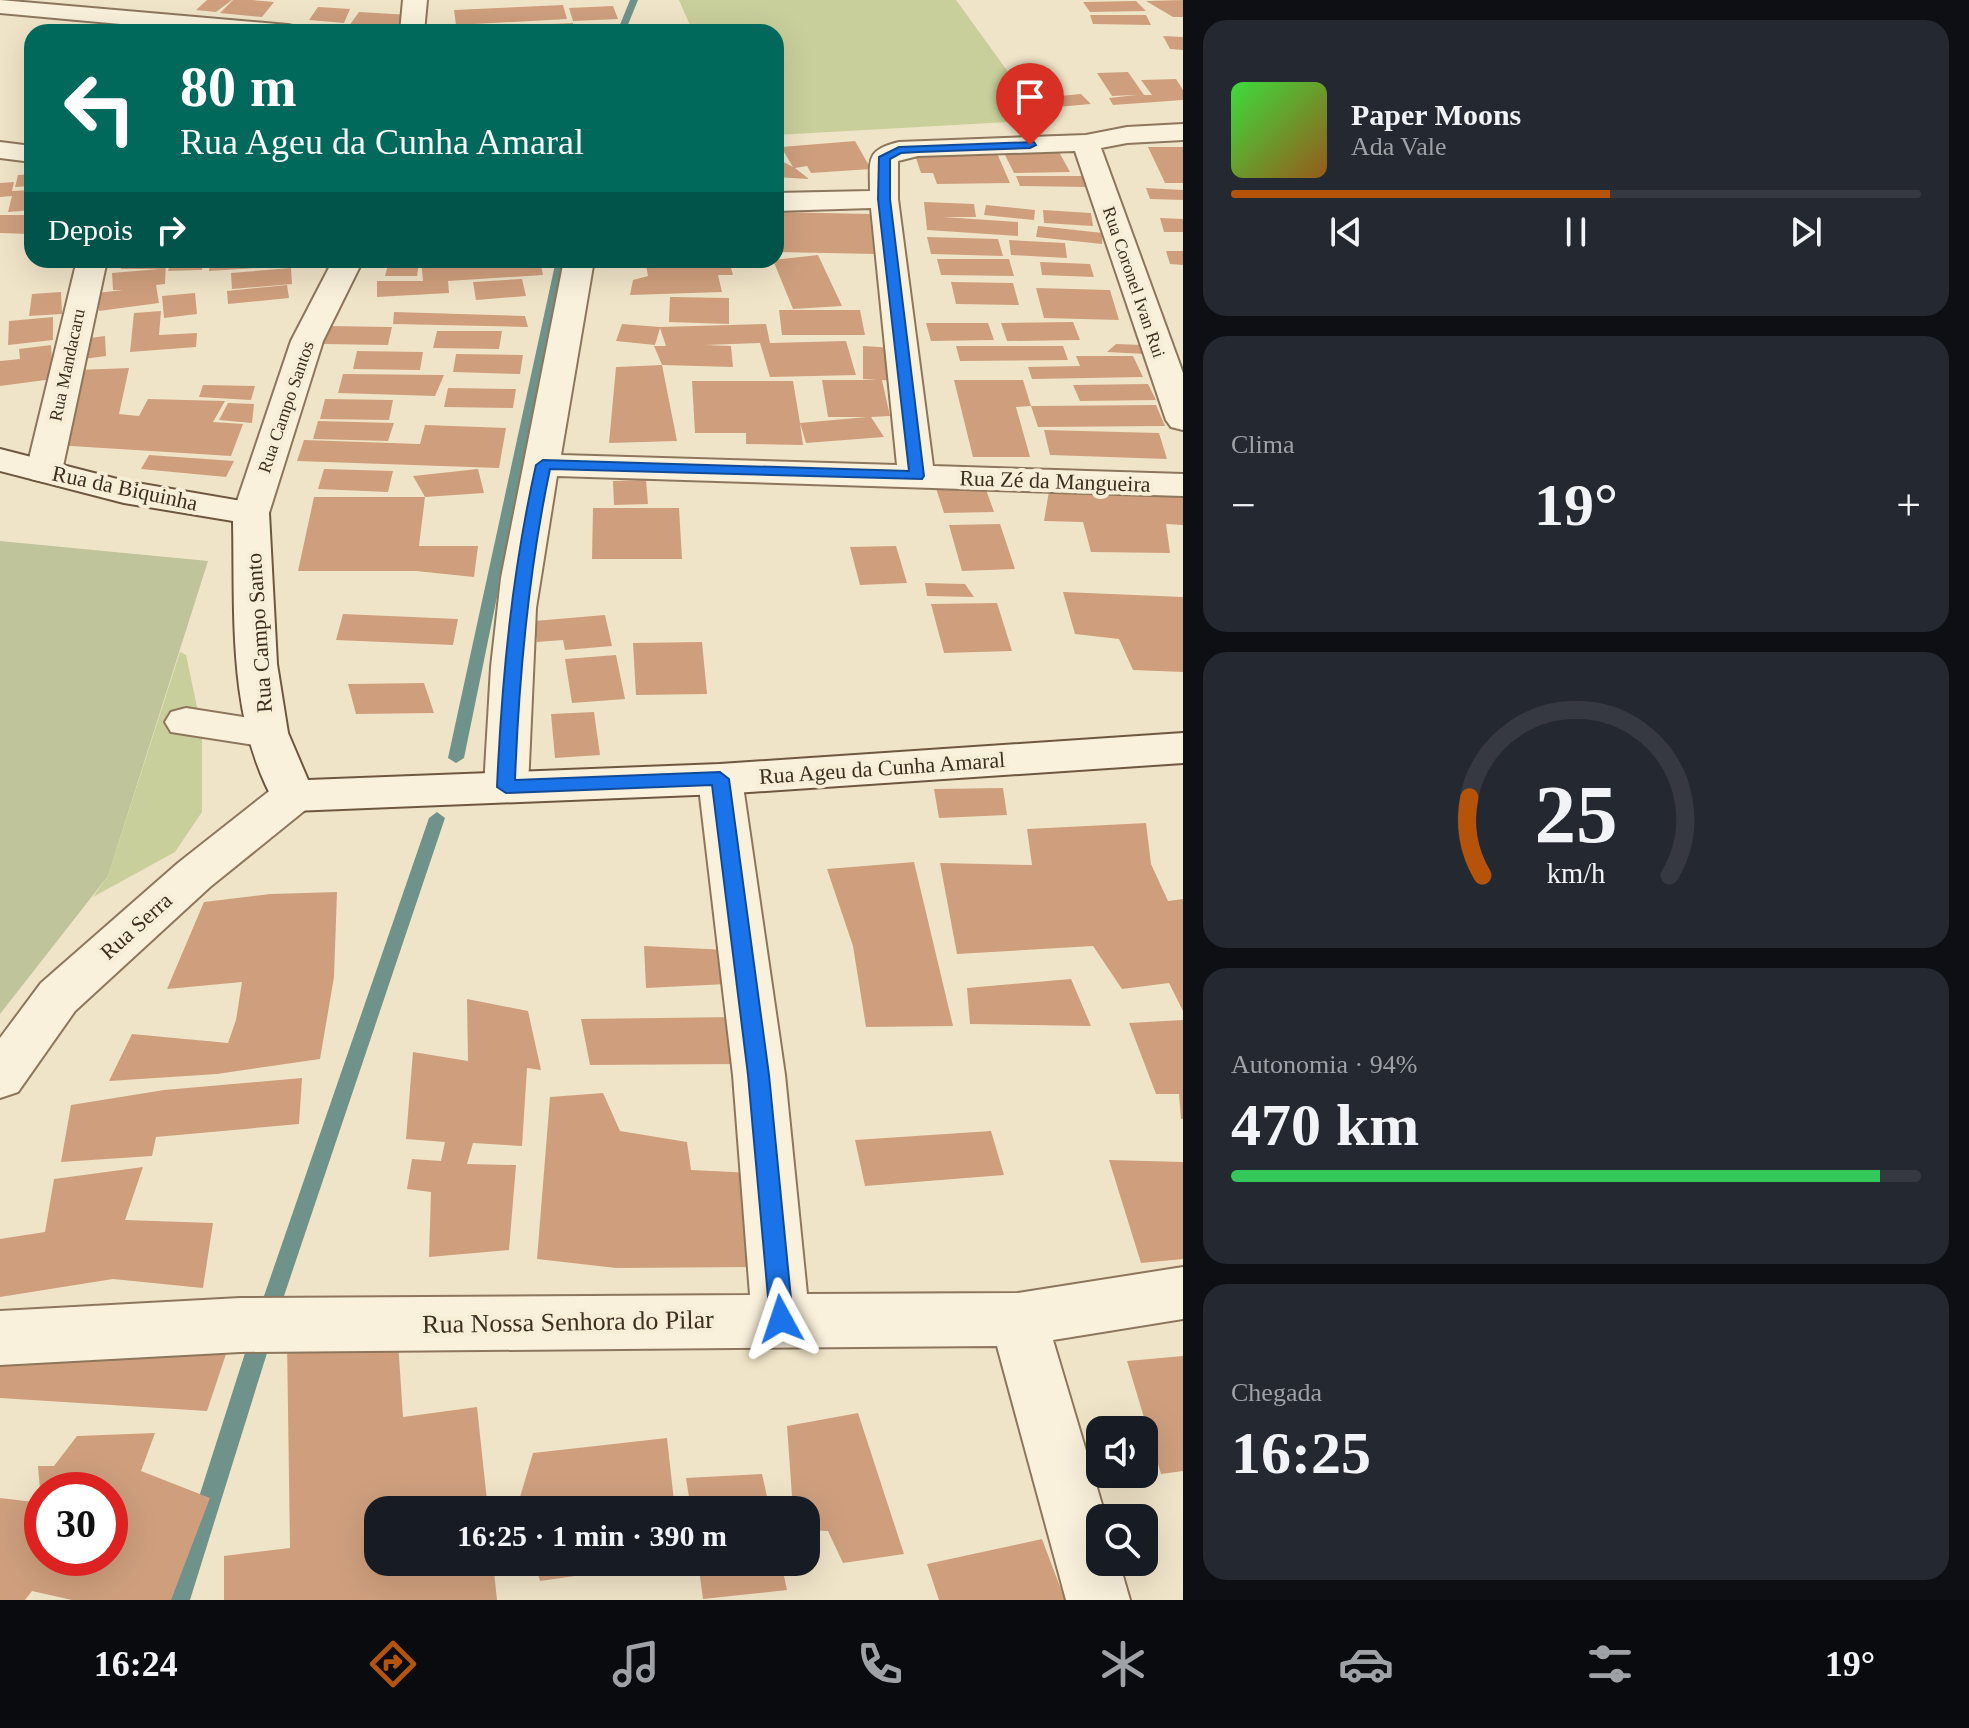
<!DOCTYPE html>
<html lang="pt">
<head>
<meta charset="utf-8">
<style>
	body { margin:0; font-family:"Times New Roman",serif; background:#242831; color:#f1f3f6; height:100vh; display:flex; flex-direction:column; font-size:30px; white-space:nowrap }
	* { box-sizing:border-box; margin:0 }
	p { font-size:26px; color:#9ea1a6 }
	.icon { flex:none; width:44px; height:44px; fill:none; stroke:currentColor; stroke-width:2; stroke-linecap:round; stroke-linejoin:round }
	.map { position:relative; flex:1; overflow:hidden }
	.details { display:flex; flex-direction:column; gap:20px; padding:20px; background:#0d0f14; width:786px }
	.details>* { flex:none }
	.top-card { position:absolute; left:24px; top:24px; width:760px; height:244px; border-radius:24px; box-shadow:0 8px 32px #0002; background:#00695c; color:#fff; overflow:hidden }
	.fabs { position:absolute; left:1086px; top:1416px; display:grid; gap:16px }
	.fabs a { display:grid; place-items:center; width:72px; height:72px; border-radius:16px; background:#171b24; box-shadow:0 8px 32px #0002; font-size:40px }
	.speed { position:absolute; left:24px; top:1472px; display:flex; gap:16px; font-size:40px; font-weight:700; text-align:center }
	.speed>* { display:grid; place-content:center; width:104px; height:104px; border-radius:50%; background:#171b24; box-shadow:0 8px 32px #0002; line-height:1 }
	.speed .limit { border:12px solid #d22; background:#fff; color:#111 }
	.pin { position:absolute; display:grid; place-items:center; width:68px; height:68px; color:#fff; margin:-82px -34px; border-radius:50% 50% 50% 0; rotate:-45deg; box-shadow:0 0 8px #0007 }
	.pin .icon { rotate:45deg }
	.me { position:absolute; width:88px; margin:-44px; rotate:355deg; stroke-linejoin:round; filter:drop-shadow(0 0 6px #0008) }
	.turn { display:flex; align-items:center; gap:28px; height:168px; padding:0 24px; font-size:36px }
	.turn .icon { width:104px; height:104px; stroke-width:2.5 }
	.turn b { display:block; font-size:56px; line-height:68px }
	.then { display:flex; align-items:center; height:76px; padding:0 24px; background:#0003; gap:16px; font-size:30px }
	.big { font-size:60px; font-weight:700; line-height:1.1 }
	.details .card { flex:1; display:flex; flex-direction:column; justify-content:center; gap:12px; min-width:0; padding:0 28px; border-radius:24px; background:#242831 }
	.details .dial { align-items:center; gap:0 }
	.dial svg { height:208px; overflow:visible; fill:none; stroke:#363941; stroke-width:7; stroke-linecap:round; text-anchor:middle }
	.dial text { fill:#f1f3f6; stroke:none }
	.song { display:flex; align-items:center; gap:24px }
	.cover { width:96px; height:96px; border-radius:12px; background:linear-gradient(135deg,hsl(120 70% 55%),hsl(30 70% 35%)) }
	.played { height:8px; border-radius:4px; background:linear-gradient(90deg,#b45309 55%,#363941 55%) }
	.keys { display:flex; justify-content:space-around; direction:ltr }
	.heat { display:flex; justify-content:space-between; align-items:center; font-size:44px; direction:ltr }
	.charge { height:12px; border-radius:6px; background:linear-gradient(90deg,#34c759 94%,#363941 0) }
	.trip { position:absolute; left:364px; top:1496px; width:456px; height:80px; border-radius:24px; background:#171b24; box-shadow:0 8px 32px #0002; font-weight:700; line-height:80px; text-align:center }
	.tabs { display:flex; height:128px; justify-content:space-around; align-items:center; background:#090b0e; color:#9ea1a6 }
	.tabs .icon { width:56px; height:56px }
	.tabs .current { color:#b45309 }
	.tabs b { font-size:36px; color:#f1f3f6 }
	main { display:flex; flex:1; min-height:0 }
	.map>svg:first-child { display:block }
	.green { fill:#c9cf9b }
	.cemetery { fill:#bfc49a }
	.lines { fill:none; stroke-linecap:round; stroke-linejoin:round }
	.stream { fill:#6f938a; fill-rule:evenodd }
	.building { fill:#cf9f7d }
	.street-casing { stroke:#8d765c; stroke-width:4 }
	.secondary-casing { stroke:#6f573f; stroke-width:4 }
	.street { fill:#faf1dc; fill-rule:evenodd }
	.secondary { fill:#faf1dc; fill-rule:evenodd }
	.route { fill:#1a73e8; stroke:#114b97; stroke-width:2 }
	.labels { text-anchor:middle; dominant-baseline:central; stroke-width:8; stroke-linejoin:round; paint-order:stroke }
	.far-street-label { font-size:18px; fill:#3d2e20; stroke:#f7eed8 }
	.street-label { font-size:22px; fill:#3d2e20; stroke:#f7eed8 }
	.near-street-label { font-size:26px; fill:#3d2e20; stroke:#f7eed8 }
</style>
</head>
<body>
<main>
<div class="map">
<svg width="1183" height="1600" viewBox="0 0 1183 1600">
	<rect width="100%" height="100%" fill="#f0e4c8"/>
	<path class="green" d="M679,0h277l87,120 -267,15v-103h-83z
		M180,652l6,3 16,75v82l-27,40 -82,45 15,-21z"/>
	<path class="cemetery" d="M0,541l208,20 -100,315 -108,138z"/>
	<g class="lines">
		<path class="stream" d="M630,0h8l-13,32h-8z
			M556,260h10l-102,498 -8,5 -8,-5z
			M437,812l8,6 -161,478 -3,7 -7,2 -7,-2 -3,-7 165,-478z
			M257,1340l7,3 4,7 -78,250h-24l80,-250 4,-7z"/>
	</g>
	<path class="building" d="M207,0h25l-16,12 -20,-2z
		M233,0h19l22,2 -12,15 -42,-4z
		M1183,0v17h-10l-27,-16z
		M1136,1l10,10 -56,1 -7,-10z
		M563,5l4,14 -111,6 -2,-15z
		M613,6l5,13 -45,2 -4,-13z
		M318,7l32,2 -6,14 -35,-3z
		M359,12l51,3 -1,14 -60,-3z
		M1090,15h56l5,10 -58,-1z
		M573,23l2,9h-122v-3z
		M103,24l-9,8h-26l6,-6z
		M1163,36l20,1v13l-13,-1z
		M1128,72l16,23h8l-11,-15 35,-1 7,11v10l-70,5 -4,-7 27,-3 -24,1 -15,-23z
		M1081,94l10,10 -34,3 -9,-10z
		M855,141l16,28 -60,4 -4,-7 -12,2 14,11 -33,-2v-19l17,9 -12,-20z
		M1148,147h35v36h-18z
		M1058,150l12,22 -56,1 -11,-22z
		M996,151l14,32 -73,1 -4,-11h-12l-7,-21z
		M32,174v12l-17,1 3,-12z
		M1016,176h68l4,11 -68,-1z
		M14,182l-2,9 20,-1v20l-24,2 4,-16 -12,1v-14z
		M1146,188l37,2v10l-33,-1z
		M924,202l50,2 2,13h-33l75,5v14l-91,-6z
		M986,205l49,5 -1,10 -50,-5z
		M1043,210l48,3 2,13 -49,-3z
		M776,212l94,2 6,40 -100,-2z
		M0,215h32v19l-32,-1z
		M1160,218l23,1v13h-19z
		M1038,226l65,7 -1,11 -66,-7z
		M927,237l71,2 5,17 -72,-2z
		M1009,240l56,3 2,15 -56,-3z
		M1166,251h17v14l-13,-1z
		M818,255l24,51 -49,3 -20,-49z
		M937,259h72l5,17 -73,-1z
		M124,260h42l-1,24 -9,1 3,18 -60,8 -2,-18 26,-3h-10l-1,-17 47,-4h-38z
		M171,260h32l-1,10 -34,1z
		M210,260h94v5l-95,6z
		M421,260h119l3,15 -95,6 1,12 -72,4v-16h46z
		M645,260h84l4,15h-15l4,17 -92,3 3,-15 15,-4z
		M389,261l30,1 -2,14h-32z
		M1040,262l50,2 4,13 -52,-2z
		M291,268l1,16 -60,5 -1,-16z
		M522,279l4,17 -50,4 -3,-18z
		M951,282l62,1 6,22 -63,-1z
		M287,285l2,13 -61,6 -1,-13z
		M1036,288l74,2 9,30 -75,-2z
		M61,292l1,22 -33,2 3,-22z
		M195,293l2,21 -33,4 -2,-22z
		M670,297l59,1v26l-60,-2z
		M779,310h81l5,25h-83z
		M161,311l-2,24 38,-2 -1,14 -66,5 4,-39z
		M394,312l131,4 3,11 -135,-3z
		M53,317v23l-45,5 1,-24z
		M1073,322l7,18 -73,1 -6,-18z
		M926,323h62l6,17 -63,1z
		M622,324l38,3 106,-3 4,19 76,-2 10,34 -86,2 -10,-34 -55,2 26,1 2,21 -71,-2 -8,-19h12l-6,-18 -5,17 -39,-4z
		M328,326l64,1 -4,18 -65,-1z
		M437,331h65l-3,18 -66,-1z
		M105,336l1,20 -30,4 -1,-20z
		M1116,344l28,1 2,9 -39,-2z
		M51,345l2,34 -53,7v-25l20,-2 -1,-10z
		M863,346l32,2v33l-13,-1 8,36 -19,1 13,20 -78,6 -6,-20 3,22 -57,-1v-11h-51l-3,-52h101l7,42 67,-6h-39l-6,-37h55l-14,-1z
		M956,346h107l5,14 -108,1z
		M357,351l66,1 -3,18 -67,-1z
		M456,354l67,1 -3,19 -67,-2z
		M1076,356h57l10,21 -111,2 -4,-12 52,-1z
		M662,365l15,76 -68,2 7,-76z
		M129,368l-10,46 20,2 9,-17 77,2 -12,21 30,2 -12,32 -176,-11 22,-75z
		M343,374l101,1 -9,21 -97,-3z
		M954,380h69l8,26 125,-1 9,21 -127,1 -7,-21 -15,1 14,50h-57z
		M1148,384l8,16 -76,1 -7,-16z
		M203,385l52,1 -4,14 -52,-3z
		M448,388l68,1 -3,19 -69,-1z
		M325,399l68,1 -4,20 -69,-1z
		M228,403l26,1 -2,19 -33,-3z
		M318,421l76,2 -6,18 -75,-2z
		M425,425l81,3 -7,40 -202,-7 7,-21 116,4z
		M1044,430l115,3 8,26 -117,-4z
		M149,455l85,6 -8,16 -85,-8z
		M324,469l69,2 -5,21 -70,-3z
		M478,469l6,24 -59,4 -12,-21z
		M646,480l2,24 -34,1 -1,-24z
		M984,484l10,28 -50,1 -9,-28z
		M1049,491l134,4v30l-17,-1 4,29 -79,-1 -8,-30 -39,-1z
		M314,497h111l-6,49h59l-4,31 -58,-6h-118z
		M593,508h86l3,51h-90z
		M1000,524l15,45 -53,2 -13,-46z
		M896,546l11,37 -47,2 -10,-38z
		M925,583l40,1 9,13 -47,-1z
		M1063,592l120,5v75l-50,-2 -14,-31 -44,-5z
		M997,603l15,48 -68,2 -13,-49z
		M343,614l115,5 -5,26 -117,-5z
		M605,615l7,31 -47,4 -2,-10 -26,2 -3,-21z
		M702,642l5,52 -71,1 -3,-52z
		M616,655l9,44 -53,4 -7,-44z
		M424,683l10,30 -78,1 -8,-30z
		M594,712l6,43 -45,3 -4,-44z
		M1003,788l4,27 -68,3 -5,-29z
		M1146,823l5,41 17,37 15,-2v112l-14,-28 -47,6 -29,-43 -136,8 -17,-91 92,2 -5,-36z
		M914,862l39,164 -87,1 -13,-81 -26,-77z
		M337,892l-3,85 -14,82 -103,15 -108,7 23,-47 96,9 8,-23 6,-38 -75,7 37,-87 66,-8z
		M644,946l84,4 -1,34 -81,4z
		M1071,979l20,47 -121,-2 -3,-36z
		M467,999l61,12 13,59 -14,-2 -5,78 -49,-3 -6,21 49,1 -7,85 -80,7 2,-65 -24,-3 5,-30 29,2 4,-19 -39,-3 7,-87 55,9z
		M734,1017l3,47 -147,1 -9,-46z
		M1183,1020v99h-2l-2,-25h-23l-27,-71z
		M302,1078l-3,46 -143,13 -4,19 -91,6 10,-57 93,-15z
		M603,1093l17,38 67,11 4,28 63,3v94l-138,1 -79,-9 13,-162z
		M991,1131l13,44 -139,11 -10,-46z
		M1109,1160l74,2v97l-42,4z
		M143,1167l-18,53 88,3 -10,65 -90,-9 -113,18v-58l45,-7 9,-53z
		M397,1326l6,91 74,-10 11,103h-110v52h115l4,38h-273v-44l66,-8 -3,-208z
		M231,1339l-24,72 -207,-13v-44z
		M1183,1356v115l-22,3 -34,-113z
		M858,1413l46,141 -61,9 -15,-32 -22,-1v-20h-13l-6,-84z
		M155,1433l-14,38 69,27 -39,102h-99l-40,-9 -7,9h-25v-102l42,5v55h68v-68h-70l-2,-24h16l23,-30z
		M667,1438l8,72h-155l-2,-6 15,-51z
		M762,1474l8,36h-79l-5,-32z
		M1042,1539l23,61h-126l-12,-36z
		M534,1562h125v2l-119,17z
		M698,1562h83l6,28 -84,9z"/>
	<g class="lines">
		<defs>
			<path id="street" d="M0,0l288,25 9,2 3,5h-92l-208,-19z
				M403,0h24l-3,32h-24z
				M1183,124v16l-56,3 -26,5 82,225v57l-12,-3 -5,-7 -91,-269 -157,5 -20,5v38l35,267 250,8v22l-626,-20 -21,132 -8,179 -7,11 -15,4 -15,-4 -7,-11 7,-120 10,-89 63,-318h30l-33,195 336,10 -26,-257 -95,3v-18l94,-2c0,-31 -5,-41 29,-49l187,-7 41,-8z
				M0,142l32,4v16l-32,-4z
				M77,260h30l-45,211 -5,8 -13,3 -13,-3 -5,-8z
				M333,260h30l-40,81 -54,172 -5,8 -13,3 -13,-3 -5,-8 58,-172z
				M186,708l96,15 6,10 -6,10 -15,4 -96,-15 -6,-10 6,-10z
				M720,764l15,4 7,11 43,296 22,219 211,-1 165,-26v52l-130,21 53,178h-6v44h19l11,38h-64l-69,-254 -757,6 -240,13v-54l240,-13 510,-3 -17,-220 -35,-296 7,-11z
				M293,781l16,4 6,11 -6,11 -99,80 -135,124 -57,81 -18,6v-60l41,-55 137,-120 99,-78z"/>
			<path id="secondary" d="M0,449l125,32 139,24 5,8 8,151 11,69 20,47 412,-16 463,-31v30l-463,31 -427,17 -16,-4c-50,-86 -42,-190 -44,-286l-109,-18 -124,-32z"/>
		</defs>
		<use href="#street" class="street-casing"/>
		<use href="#secondary" class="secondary-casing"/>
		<use href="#street" class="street"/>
		<use href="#secondary" class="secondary"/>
	</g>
	<path class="route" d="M1034,142l2,3 -6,3 -112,4 -17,1 -11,6v40l34,277 -2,3 -372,-10c-22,104 -31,206 -35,311l205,-8 9,7 40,296 24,244 -3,8 -9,3 -8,-3 -3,-8 -22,-244 -36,-290 -206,8 -9,-6c5,-110 15,-215 39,-322l7,-5 366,11 -31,-272 1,-42 20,-10z"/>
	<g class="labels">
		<g class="far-street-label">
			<text transform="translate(1134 282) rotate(71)">Rua Coronel Ivan Rui</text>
			<text transform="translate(67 365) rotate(-78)">Rua Mandacaru</text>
			<text transform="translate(286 407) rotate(-71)">Rua Campo Santos</text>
		</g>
		<g class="street-label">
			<text transform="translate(1055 481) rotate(2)">Rua Zé da Mangueira</text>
			<text transform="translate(125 488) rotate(12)">Rua da Biquinha</text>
			<text transform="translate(259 633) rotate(-94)">Rua Campo Santo</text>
			<text transform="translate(882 768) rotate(-4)">Rua Ageu da Cunha Amaral</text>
			<text transform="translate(136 926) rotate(-42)">Rua Serra</text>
		</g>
		<g class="near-street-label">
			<text transform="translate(568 1322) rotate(-1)">Rua Nossa Senhora do Pilar</text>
		</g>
	</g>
</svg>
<div class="fabs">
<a><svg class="icon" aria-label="sound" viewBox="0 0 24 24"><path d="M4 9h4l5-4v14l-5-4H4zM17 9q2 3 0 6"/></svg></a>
<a><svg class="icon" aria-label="search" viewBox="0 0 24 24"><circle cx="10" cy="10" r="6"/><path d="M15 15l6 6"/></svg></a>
</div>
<div class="speed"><div class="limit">30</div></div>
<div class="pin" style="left:1030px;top:145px;background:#d93025"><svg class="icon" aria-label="arrive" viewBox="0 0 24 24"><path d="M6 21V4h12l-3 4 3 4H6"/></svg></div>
<svg class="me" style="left:781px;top:1319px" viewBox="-20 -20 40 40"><path d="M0-17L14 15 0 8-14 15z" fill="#1a73e8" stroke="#fff" stroke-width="4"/></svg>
<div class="trip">16:25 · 1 min · 390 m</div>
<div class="top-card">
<div class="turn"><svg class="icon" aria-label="left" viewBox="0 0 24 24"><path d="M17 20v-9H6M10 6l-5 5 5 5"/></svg><div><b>80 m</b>Rua Ageu da Cunha Amaral</div></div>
<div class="then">Depois<svg class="icon" aria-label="right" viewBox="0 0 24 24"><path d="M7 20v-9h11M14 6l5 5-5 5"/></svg></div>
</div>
</div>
<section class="details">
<div class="card">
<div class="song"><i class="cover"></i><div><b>Paper Moons</b><p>Ada Vale</p></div></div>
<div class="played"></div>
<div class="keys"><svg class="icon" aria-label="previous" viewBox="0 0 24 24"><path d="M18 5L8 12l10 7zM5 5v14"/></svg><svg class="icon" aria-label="pause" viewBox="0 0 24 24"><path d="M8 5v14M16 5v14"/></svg><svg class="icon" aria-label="next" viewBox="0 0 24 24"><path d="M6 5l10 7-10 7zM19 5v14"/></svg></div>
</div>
<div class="card"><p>Clima</p>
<div class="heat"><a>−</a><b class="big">19°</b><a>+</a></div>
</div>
<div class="card dial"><svg viewBox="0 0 100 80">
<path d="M14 69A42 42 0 1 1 86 69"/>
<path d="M14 69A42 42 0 0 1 9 39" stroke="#b45309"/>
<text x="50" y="56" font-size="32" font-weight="700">25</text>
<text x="50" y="72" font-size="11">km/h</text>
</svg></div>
<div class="card"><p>Autonomia · 94%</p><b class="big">470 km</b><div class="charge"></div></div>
<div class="card"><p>Chegada</p><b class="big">16:25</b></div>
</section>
</main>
<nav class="tabs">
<b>16:24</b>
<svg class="icon current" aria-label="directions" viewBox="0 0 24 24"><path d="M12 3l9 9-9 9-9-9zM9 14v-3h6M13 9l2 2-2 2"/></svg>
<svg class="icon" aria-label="music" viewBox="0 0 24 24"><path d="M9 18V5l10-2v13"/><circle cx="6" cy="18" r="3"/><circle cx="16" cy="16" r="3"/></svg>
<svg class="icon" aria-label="phone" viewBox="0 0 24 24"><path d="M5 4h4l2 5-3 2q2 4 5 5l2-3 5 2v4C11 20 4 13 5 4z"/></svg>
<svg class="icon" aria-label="climate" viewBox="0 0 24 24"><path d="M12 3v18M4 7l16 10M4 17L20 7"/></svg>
<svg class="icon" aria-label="car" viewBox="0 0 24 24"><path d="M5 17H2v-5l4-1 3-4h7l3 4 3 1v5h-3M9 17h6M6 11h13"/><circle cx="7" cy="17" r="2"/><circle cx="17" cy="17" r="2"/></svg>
<svg class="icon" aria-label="filters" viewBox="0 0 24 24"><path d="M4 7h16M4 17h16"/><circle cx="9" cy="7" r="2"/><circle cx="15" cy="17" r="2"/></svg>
<b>19°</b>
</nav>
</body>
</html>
